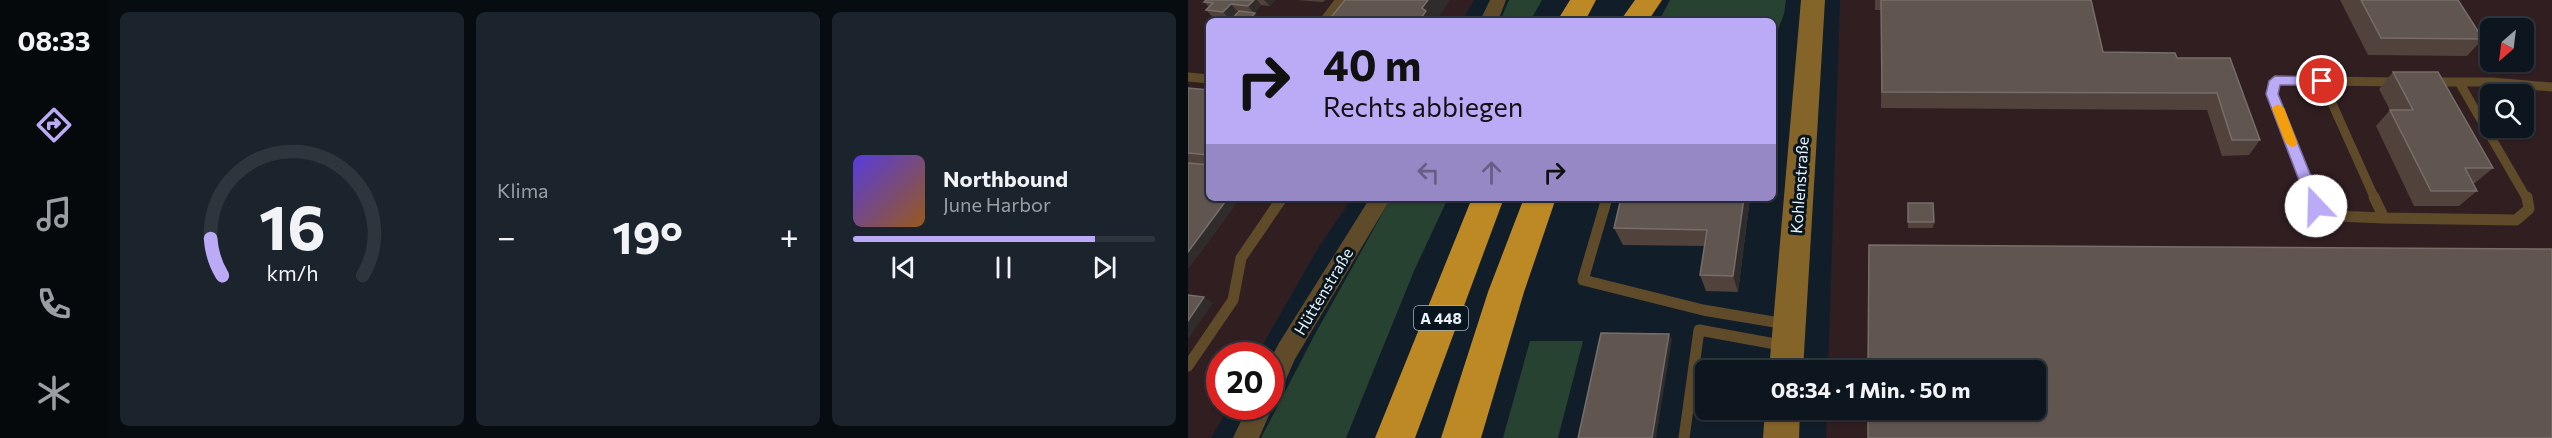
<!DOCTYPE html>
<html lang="de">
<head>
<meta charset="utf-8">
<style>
	body { margin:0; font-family:Commissioner,sans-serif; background:#1b232c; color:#f1f3f6; height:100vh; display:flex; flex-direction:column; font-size:22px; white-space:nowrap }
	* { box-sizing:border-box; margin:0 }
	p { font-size:20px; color:#9a9fa4 }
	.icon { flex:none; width:33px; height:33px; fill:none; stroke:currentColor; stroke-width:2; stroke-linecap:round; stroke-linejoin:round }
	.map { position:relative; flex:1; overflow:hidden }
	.side { display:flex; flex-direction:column; gap:12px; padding:12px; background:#070c11; width:1080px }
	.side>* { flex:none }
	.guide { position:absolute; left:18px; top:18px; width:570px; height:183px; border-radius:9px; box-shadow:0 2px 4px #0004,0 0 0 2px #2d353d; background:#bbaaf6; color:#111; overflow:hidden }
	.needle { width:39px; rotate:208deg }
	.fabs { position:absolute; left:1292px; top:18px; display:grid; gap:12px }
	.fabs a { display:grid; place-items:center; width:54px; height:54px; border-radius:9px; background:#0d161f; box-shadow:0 2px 4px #0004,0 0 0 2px #2d353d; font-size:30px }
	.speed { position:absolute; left:18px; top:342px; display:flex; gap:12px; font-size:30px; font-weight:700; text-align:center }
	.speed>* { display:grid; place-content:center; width:78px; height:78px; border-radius:50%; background:#0d161f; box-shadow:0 2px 4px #0004,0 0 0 2px #2d353d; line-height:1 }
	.speed .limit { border:9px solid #d22; background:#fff; color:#111 }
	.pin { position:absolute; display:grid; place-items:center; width:51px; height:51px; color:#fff; margin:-26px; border:3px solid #fff; border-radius:50%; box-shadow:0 2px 6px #0007 }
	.me { position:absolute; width:66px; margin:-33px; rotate:339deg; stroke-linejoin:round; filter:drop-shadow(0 0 4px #0008) }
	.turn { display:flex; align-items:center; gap:21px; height:126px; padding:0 18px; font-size:27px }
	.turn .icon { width:78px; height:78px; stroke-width:2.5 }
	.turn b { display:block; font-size:42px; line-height:51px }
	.lanes { display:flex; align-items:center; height:57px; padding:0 18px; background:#0003; justify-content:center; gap:30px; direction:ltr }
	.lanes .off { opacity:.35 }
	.big { font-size:45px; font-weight:700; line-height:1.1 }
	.side .card { flex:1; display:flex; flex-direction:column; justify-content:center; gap:9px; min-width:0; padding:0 21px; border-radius:9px; background:#1b232c }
	.side .dial { align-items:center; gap:0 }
	.dial svg { height:156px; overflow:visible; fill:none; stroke:#2d353d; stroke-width:7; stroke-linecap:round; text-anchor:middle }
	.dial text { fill:#f1f3f6; stroke:none }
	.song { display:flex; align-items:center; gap:18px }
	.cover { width:72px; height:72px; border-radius:9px; background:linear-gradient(135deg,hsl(250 70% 55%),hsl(30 70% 35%)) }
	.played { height:6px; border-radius:3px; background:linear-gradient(90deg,#bbaaf6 80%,#2d353d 80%) }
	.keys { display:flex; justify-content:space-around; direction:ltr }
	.heat { display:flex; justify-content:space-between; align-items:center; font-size:33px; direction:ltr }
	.side .tiles { flex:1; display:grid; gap:12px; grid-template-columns:repeat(3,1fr) }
	.trip { position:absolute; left:507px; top:360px; width:351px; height:60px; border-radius:9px; background:#0d161f; box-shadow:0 2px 4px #0004,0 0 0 2px #2d353d; font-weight:700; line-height:60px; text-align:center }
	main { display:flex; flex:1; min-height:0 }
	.tabs { display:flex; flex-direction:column; width:108px; justify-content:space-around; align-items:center; background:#05090c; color:#9a9fa4 }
	.tabs .icon { width:42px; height:42px }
	.tabs .selected { color:#bbaaf6 }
	.tabs b { font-size:27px; color:#f1f3f6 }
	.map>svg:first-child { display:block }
	.industrial { fill:#311e21; fill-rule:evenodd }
	.green { fill:#284231 }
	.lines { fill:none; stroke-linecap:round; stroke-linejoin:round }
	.lane-far1 { stroke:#5f4b29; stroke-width:9 }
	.lane { stroke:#5f4b29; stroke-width:11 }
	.street { fill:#5f4b29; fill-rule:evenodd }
	.secondary { fill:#85642a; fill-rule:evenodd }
	.highway { fill:#bd8924; fill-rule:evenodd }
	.wall { fill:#51423b }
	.shaded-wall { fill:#302c2b }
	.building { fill:#615550; stroke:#766e6a; stroke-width:1.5 }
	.route { fill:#bbaaf6; stroke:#7a6ea0; stroke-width:1.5 }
	.slow { fill:#f59e0b }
	.labels { text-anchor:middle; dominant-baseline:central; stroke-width:6; stroke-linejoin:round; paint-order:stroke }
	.shield { fill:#08151f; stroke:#a6b0b8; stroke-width:1.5 }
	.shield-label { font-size:15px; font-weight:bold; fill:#eaf3fa }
	.street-label { font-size:16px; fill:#eaf3fa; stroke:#08151f }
</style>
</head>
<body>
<main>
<nav class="tabs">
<b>08:33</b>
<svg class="icon selected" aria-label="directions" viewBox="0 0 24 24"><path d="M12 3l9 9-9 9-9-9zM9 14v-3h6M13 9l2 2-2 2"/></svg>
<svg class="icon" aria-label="music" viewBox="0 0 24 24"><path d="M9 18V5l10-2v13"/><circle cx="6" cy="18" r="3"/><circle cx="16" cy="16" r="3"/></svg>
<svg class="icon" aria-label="phone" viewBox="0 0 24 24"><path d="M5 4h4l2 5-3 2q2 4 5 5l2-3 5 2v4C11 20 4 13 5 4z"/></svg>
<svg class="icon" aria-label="climate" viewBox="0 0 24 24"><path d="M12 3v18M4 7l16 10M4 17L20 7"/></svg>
</nav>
<section class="side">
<div class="tiles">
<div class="card dial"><svg viewBox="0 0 100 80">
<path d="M14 69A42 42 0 1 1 86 69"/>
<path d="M14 69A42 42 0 0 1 8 50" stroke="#bbaaf6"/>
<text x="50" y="56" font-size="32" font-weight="700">16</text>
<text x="50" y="72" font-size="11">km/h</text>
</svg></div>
<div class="card"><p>Klima</p>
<div class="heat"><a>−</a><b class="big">19°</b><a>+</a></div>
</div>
<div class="card">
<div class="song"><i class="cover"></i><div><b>Northbound</b><p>June Harbor</p></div></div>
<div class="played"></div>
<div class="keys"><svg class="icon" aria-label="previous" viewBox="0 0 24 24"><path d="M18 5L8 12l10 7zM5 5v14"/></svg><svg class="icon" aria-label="pause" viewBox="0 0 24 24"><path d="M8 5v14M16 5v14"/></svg><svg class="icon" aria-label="next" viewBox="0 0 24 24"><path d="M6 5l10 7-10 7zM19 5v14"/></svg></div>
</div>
</div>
</section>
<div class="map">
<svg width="1364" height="438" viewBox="0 0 1364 438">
	<rect width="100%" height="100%" fill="#111e29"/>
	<path class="industrial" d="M0,0h286l-12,21h-253v177h143l-35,52 -60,105 -37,1v50l9,1 -18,31h-23z
		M652,0h712v438h-726l1,-28h209v-40h-208zM1302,28h33v34h-33zM1302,94h33v34h-33z"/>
	<path class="green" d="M321,0h33l-12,21h-30z
		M482,0h116l-2,14 -11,28v-21h-114z
		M203,198h57l-34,73 -68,167h-85l53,-102z
		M342,341h53l-25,97h-55z"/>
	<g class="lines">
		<path class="lane-far1" d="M136,21l16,-21
			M0,77l21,2
			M1241,82h63l60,5
			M1271,82l68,117
			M1125,199l-41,-105 3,-13h47
			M1187,199l-53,-118 77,1"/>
		<path class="lane" d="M1124,197l4,9 19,10 49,2
			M1186,197l10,21 132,2 13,-11 -2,-12
			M419,198l-24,82 120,30 83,14
			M0,366l45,-66 8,-42 41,-60
			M496,438l15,-108 87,16"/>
		<path class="street" d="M302,0h16l-8,21h-18z
			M182,198h21l-96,161 -16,36 -9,3v-38l9,-17z
			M82,400l3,6 -14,32h-26l15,-32h22z"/>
		<path class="secondary" d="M613,0h24l-22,370h-34z
			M577,410h35l-1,28h-36z"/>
		<path class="highway" d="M382,0h26l-11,21h-28z
			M447,0h27l-14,21h-28z
			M284,198h32l-89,240h-40z
			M336,198h32l-32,94 -43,146h-40l47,-146z"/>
	</g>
	<path class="wall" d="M18,0h69l-5,6 -9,-1 -7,8 -17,-2 -7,8 -17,-2 -7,-7 3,-3 -5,-5z
		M109,0h28l-2,2z
		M687,0h216l12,52 74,6h53l30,82 -11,15 -27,1 -15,-46 -326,-2v-98h-6z
		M1152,0h118l25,39 -16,17 -99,-1z
		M1205,72l100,96 -18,15h-2l4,8 -18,15h-45l-38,-80 14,-16 -11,-21z
		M0,88l21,2v108h31l-52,71z
		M562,198l-12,94 -32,-1 -6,-16 5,-29 -82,-1 -9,-17z
		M720,203l26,19 -1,6h-25z"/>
	<path class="shaded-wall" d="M66,0h3l4,5 -7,8 -6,-7z
		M76,0h11l-5,6z
		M240,0h22l-14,21h-17l3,-13z
		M43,4l6,7 -7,8 -7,-7z
		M67,13l7,8h-14z
		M40,198h12l-52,71v-17z
		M556,198h6l-12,94 -5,-16z
		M16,297l9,6 -25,36v-18z
		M481,334l3,5 -16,99h-4z"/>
	<path class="building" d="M18,0h48l-6,6 -17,-2 -8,8 -17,-2 7,-7 -9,-1z
		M157,0h83l-6,8 4,3 -7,10h-91z
		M693,0h210l12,52 72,1 2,5h53l30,82h-28l-15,-47 -335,-1z
		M1173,0h97l25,39 -102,-1z
		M51,11l16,2 -7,8h-18z
		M1205,72h45l55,96h-28l12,23h-46l-41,-81h23z
		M0,88l21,2v65l-21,-2z
		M0,163l21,2v33h19l-40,54z
		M433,198h123l-11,78 -33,-1 7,-45 -93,-2z
		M720,203h25l1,19h-26z
		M681,245l683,4v189h-684v-28h168v-40h-168z
		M0,295l16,2 -16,24z
		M413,333l68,1 -17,104h-74z"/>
	<path class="route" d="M1087,76l47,1 6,4 -6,4h-42l-2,9 45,112 -7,6 -7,-6 -43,-112 3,-13z"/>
	<path class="slow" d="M1090,104l6,4 13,34 -1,4 -5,1 -6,-5 -13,-34z"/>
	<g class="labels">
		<rect class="shield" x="226" y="306" width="54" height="24" rx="4.5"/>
		<g class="shield-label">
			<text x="253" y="318">A 448</text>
		</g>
		<g class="street-label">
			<text transform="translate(611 185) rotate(-86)">Kohlenstraße</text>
			<text transform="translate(135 291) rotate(-59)">Hüttenstraße</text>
		</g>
	</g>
</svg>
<div class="fabs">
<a><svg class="needle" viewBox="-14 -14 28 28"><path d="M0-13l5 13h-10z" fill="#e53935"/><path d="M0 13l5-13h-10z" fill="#9a9fa4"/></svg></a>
<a><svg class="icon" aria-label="search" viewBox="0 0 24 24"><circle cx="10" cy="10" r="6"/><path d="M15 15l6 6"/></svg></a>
</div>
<div class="speed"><div class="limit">20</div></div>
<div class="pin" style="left:1134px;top:81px;background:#d93025"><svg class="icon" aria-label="arrive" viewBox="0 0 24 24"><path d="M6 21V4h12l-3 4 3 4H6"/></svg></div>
<svg class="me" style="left:1128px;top:206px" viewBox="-20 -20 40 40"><circle r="19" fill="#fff"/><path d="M0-13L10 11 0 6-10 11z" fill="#bbaaf6"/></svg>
<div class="trip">08:34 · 1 Min. · 50 m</div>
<div class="guide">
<div class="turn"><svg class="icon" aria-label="right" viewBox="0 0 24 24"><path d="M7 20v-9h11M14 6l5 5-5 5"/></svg><div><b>40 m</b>Rechts abbiegen</div></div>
<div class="lanes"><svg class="icon off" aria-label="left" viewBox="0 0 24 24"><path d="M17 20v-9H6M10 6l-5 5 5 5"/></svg><svg class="icon off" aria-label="ahead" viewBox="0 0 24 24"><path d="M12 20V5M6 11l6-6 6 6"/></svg><svg class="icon" aria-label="right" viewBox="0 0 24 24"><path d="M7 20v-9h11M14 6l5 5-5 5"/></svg></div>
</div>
</div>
</main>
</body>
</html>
